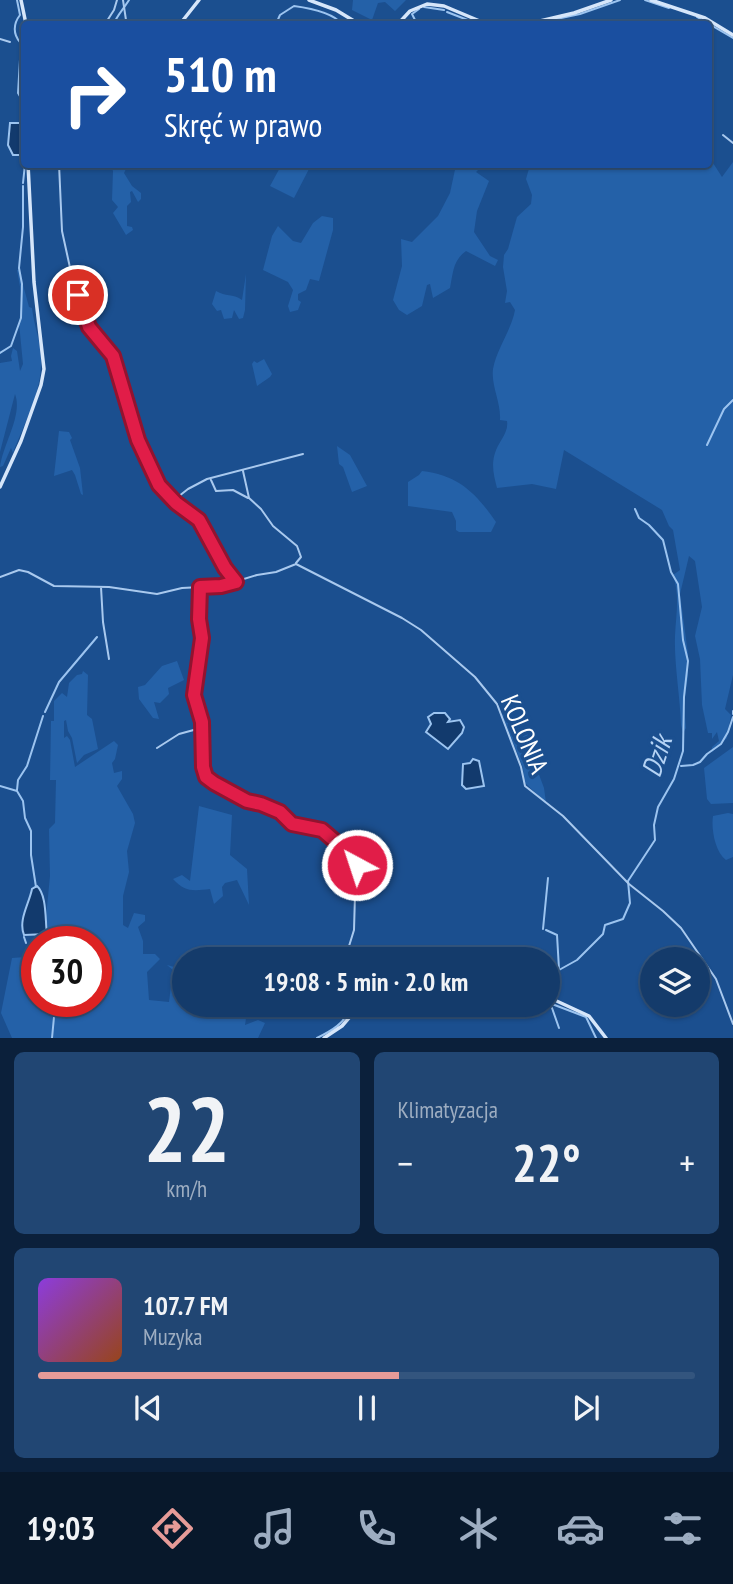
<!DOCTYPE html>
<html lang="pl">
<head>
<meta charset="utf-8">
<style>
	body { margin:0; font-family:"PT Sans Narrow",sans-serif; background:#214673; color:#f1f3f6; height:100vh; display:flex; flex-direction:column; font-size:26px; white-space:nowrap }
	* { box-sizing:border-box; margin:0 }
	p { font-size:23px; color:#9dadc1 }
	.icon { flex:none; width:38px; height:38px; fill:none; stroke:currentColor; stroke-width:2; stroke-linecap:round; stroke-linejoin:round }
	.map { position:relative; height:1038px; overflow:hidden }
	.details { display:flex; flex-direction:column; gap:14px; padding:14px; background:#0b203b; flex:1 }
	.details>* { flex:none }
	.top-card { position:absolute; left:21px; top:21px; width:691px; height:147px; border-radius:7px; box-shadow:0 2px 5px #0004,0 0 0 2px #33557e; background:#1a4fa0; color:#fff; overflow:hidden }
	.controls { position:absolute; left:640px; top:947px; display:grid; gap:14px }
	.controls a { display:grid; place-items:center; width:70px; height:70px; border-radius:50%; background:#143b6b; box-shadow:0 2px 5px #0004,0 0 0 2px #33557e; font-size:35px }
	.speed { position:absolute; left:21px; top:926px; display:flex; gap:14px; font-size:35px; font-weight:700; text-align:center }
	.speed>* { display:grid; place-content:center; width:91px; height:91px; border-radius:50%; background:#143b6b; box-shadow:0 2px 5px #0004,0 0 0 2px #33557e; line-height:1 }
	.speed .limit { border:10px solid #d22; background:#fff; color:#111 }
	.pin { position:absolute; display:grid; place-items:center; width:60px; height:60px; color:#fff; margin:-30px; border:4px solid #fff; border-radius:50%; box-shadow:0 2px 7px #0007 }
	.me { position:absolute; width:77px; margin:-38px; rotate:320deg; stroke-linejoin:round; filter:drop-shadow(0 0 5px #0008) }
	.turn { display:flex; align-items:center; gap:24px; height:147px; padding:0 28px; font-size:32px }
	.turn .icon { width:91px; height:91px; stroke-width:2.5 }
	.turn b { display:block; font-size:49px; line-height:60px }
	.big { font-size:52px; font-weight:700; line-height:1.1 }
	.details .card { flex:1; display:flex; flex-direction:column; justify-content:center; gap:10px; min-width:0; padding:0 24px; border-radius:10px; background:#214673 }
	.details .dial { align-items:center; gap:0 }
	.dial b { font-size:91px; line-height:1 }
	.song { display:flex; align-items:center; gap:21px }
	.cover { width:84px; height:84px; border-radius:10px; background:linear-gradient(135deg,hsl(270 70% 55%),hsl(20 70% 35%)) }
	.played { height:7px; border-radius:4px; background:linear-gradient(90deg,#e69b98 55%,#33557e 55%) }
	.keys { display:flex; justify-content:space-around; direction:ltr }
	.heat { display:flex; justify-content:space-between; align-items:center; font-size:38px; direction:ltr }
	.details .tiles { flex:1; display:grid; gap:14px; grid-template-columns:1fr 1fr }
	.card:last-child { grid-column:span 2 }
	.trip { position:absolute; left:172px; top:947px; width:388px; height:70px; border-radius:35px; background:#143b6b; box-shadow:0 2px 5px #0004,0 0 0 2px #33557e; font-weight:700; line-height:70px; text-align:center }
	.dock { display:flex; height:112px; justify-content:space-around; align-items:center; background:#08182b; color:#9dadc1 }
	.dock .icon { width:49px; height:49px }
	.dock .on { color:#e69b98 }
	.dock b { font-size:32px; color:#f1f3f6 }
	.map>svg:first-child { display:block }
	.green { fill:#2461a8 }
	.water { fill:#123a6d; stroke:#9cc4f0; stroke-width:2 }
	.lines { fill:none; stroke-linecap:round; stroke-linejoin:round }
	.stream { stroke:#9cc4f0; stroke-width:2 }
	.street { stroke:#a9c9ee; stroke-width:2 }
	.secondary { stroke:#d6e6fa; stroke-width:3.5 }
	.route-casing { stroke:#92132f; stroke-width:18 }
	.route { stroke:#e11d48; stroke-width:12 }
	.labels { text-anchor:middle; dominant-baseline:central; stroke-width:7; stroke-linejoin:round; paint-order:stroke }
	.street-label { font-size:26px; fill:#fff; stroke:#1b4f8f }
	.water-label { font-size:28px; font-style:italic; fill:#b5d3f5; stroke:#1b4f8f }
</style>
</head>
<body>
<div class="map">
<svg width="733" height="1038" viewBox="0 0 733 1038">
	<rect width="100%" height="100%" fill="#1b4f8f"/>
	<path class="green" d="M353,0h53l-11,11 -10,-9 -7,1 -6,17 -20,-10z
		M709,138l3,4 1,21 9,14 11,-15v513l-8,34 6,6 -4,23 -15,14v-5l7,-6 -2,-9 -5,7v-6h-4l-6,-28 -2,-46 -5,-23 7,-29 -7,-46 -6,-5 -9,38 8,60v22l-4,29 2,23 -3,5 -2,-8c-1,-29 -7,-62 -6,-89 1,-22 5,-40 -2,-61l7,-5 -7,-40 -4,-4 -7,-16 -98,-60 -8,39 -24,-5 -35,4c-3,-12 -6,-23 -2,-35 3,-11 14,-20 12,-32l-7,-1c1,-18 -9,-34 -7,-51 4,-21 18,-38 22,-59l-5,-8 -5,1 2,-12 -4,-24 1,-12 4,-6 9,-32 14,-13 1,-9 -6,-16 4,-14h14l6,3 2,-4h157z
		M282,164l33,1 -6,4 -15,29 -24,-12z
		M110,165h18l-4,8 8,13 9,7v6l-3,3 -6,-11 -2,1 1,10 -4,4v20l5,1 1,3 -7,5 -13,-22 5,-6 -6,-7 1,-29z
		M456,165h27l-7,7 13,9 -12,30 -3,21 16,24 8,4 -3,6 -29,-15c-13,9 -13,22 -16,37l-17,10 -3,-14 -3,1 -5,21 -15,9 -8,-5 -6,-10 9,-34 -1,-27 11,3 26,-26 12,-23z
		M322,216l11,2v12l-14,51 -9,-2 -4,11 -8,4v6l3,2 -3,8 -8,2 -2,-6 5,-16 -5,-8 -25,-12 9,-34 6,-10 15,15 8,2 12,-20z
		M17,270h2l10,37 3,1c2,18 8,30 9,49 2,33 -16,65 -28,96l-2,-5 -8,18 -3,1c3,-23 23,-52 15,-73l-15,58v-89l12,-2 -1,-5 2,-8 4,3 3,20 3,-7 -4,-41 3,-25z
		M246,274l-1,36 -2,8 -4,1 -5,-9 -2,8 -8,1 -3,-9 -4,1 -5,-7 4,-13c10,6 16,2 26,9z
		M264,359l8,15 -2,3 -13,9 -5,-22 2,-3 3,2z
		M59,431l10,1 3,6 -2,2 10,28 3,27 -2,-1 -6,-19 -3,-5 -18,6z
		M337,446l13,9 17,31 -15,6 -9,-25 -4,-3z
		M422,471c36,4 54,22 74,51l-5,10h-32l-3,-2v-9l-4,-9 -44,-6v-24l11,-7z
		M177,661l7,19 -16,8 1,6 -9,9 -6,-1 5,17 -6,-1 -14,-19 -1,-12 7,-2 17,-19z
		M83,671l5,4 -1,40 5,4 6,30 -14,6 -7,8 -5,-25 -4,-7 -2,-11 -2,1v17l3,-2 3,4 5,27 39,-26 4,4 -3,14 -3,4 2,10 8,-2v8l-5,7 16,28 2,9 -8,28 2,21 -6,24v29l5,3 6,-15 11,2v6l-7,6 5,14v13h12l5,5 -13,13 2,28 20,2 4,-32 -6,-5 14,4 3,10v25l64,1 -3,20 13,-5 7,3 -7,15h-246l-11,-25 11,-55 13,-1 3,8 4,2 5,-1v35h59v-59h-59v7l-2,-9 19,-3 -5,-3 -3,-17 4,-41 -1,-47 6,-6 1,-43h-6l1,-59h3v-20l8,-8 5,4 2,-14 8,-8 5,-1z
		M502,714l16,7 10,11 3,21 13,35 2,15 -22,-21 -1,-14z
		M733,747v56l-22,1 -4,-5 -3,-31z
		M199,806l33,9 -2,40 17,14 2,36 -12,-25 -12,3 -3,4 1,9 -9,8 -4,-15c-17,2 -25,3 -37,-10l9,-4 8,6z
		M728,813l5,1v43l-7,3c-11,-8 -15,-31 -13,-44z"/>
	<path class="water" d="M10,123h10l1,32h-8l-5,-10z
		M434,713h11l5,6 -2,3 12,-2 4,7 -2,6 -14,16 -22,-17 5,-8 -3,-7z
		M473,759l6,2 5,25 -18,3 -4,-4 1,-21 7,-1z
		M37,886c10,9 8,34 10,48l-23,1c-6,-15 5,-31 8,-46z"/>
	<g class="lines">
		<path class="stream" d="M17,0l3,15c-7,9 -7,19 0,27
			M645,0l24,8
			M424,7l20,3
			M447,12l31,12
			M697,17l36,21
			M547,21l33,-7 40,-14
			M114,24c1,-6 11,-17 15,-24
			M276,24l4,-9 14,-9c15,2 38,6 48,18
			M410,24l5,-4 -3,-6 7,-5
			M21,43l-3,50 6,10v60
			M23,183l2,-19
			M0,353l11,-7 10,-28 1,-34 -3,-16 4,-41v-41
			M707,445l17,-36 9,-9
			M733,711v3
			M45,712l14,-30 38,-45
			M681,766l12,-1 7,-3 7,-8 14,-10 7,-12 5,-15
			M0,786l17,5 6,10 2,17 6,13v24l5,32
			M17,790l1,-10 9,-14 16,-50
			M543,929l5,-51
			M546,930l11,5 2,34
			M24,937l2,6
			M37,942v-3
			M548,978h7l4,-8 18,-10 26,-26 2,-9 18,-6 7,-16 -2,-22 27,-41 -1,-15 4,-18 16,-28 9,-28 1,-54 4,-36 -5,-21 -5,-56 -7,-12 -8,-32 -14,-15 -10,-7 -4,-9
			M53,1001l1,14
			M550,1001l2,3 34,13 10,21
			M352,1005l1,-1
			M552,1008l7,20
			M52,1038l2,-21
			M317,1038c14,-7 29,-15 33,-31"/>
		<path class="street" d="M123,0l3,20 4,4
			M105,24l9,-14 3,-10
			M0,39l10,3
			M723,135l10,8
			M59,164l3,67 12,55 15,41 24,29 24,84 22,45 17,18 23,17 26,48 11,13
			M243,471l6,27 12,11 12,17 24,20 4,11 -5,6
			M211,480l5,11 17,-1 15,8
			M174,500l14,-11 19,-10 96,-25
			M0,577l19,-7 9,2 26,14 55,1 48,7 25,-6 39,-2 36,-11 19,-3 20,-8 106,54 19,12 54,47 22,27 24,63 4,19 38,30 66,68 34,27 18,17 35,51 17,45
			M101,587l2,35 6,37
			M200,589l-1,30 3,19 -8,57 8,27 1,45 3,10 7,6 34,18 15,3 18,8 12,12 30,6 34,29 -2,71 -9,29
			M157,748l22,-14 22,-6
			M349,1004l4,5"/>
		<path class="secondary" d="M21,0l5,24
			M309,0l27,10 23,14
			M651,0l54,18 28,17
			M180,24l19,-24
			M398,24l12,-13 17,-7 17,2 38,16 12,2 46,-3 34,-8 37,-13
			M0,487l21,-46 20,-56 3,-16 -10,-87 -6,-118
			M548,997l41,19 17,22
			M324,1038l18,-12 19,-22"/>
	</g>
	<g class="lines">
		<defs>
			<path id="route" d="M78,295l11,32 24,29 25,84 21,45 17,18 23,17 26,48 11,14 -15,4 -21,1 -1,32 3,19 -8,57 8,27 1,45 3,10 8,6 33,18 14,3 19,8 12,12 30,6 34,29 1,6"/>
		</defs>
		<use href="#route" class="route-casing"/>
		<use href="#route" class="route"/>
	</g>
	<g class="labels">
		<g class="street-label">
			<text transform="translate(525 734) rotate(67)">KOLONIA</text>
		</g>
		<g class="water-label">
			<text transform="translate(656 756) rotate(-72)">Dzik</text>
		</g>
	</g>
</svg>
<div class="controls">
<a><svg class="icon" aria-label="layers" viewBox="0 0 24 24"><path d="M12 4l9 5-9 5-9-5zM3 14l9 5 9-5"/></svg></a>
</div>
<div class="speed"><div class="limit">30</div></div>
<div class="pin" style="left:78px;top:295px;background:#d93025"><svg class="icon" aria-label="arrive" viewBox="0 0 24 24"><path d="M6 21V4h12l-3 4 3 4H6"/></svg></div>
<svg class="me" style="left:357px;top:865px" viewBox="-20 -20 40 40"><circle r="17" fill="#e11d48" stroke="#fff" stroke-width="3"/><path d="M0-11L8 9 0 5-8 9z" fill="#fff"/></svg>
<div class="trip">19:08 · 5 min · 2.0 km</div>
<div class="top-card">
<div class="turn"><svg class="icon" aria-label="right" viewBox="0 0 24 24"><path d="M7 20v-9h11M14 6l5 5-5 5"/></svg><div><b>510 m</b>Skręć w prawo</div></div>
</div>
</div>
<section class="details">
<div class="tiles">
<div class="card dial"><b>22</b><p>km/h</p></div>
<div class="card"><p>Klimatyzacja</p>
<div class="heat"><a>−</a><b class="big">22°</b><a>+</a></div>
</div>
<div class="card">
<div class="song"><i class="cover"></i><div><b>107.7 FM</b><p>Muzyka</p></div></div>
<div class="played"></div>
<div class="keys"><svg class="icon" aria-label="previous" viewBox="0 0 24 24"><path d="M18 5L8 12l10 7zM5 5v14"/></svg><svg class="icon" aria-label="pause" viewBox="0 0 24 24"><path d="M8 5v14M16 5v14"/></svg><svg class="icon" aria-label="next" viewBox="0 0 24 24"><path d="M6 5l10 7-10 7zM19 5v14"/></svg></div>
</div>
</div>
</section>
<nav class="dock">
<b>19:03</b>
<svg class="icon on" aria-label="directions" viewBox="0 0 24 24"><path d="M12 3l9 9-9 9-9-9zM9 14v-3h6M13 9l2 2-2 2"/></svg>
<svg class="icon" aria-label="music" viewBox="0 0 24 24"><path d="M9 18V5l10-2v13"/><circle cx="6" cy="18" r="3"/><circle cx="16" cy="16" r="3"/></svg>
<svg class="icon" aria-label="phone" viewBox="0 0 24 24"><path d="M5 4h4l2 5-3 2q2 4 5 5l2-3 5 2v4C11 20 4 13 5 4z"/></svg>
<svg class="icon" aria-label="climate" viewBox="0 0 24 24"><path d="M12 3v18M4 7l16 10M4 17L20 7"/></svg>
<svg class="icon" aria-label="car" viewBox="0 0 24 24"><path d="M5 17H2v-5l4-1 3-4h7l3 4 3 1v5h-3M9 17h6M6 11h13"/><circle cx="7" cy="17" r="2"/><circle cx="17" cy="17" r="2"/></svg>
<svg class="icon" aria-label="filters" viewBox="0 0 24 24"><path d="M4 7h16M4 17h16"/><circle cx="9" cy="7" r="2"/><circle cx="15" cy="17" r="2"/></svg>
</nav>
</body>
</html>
